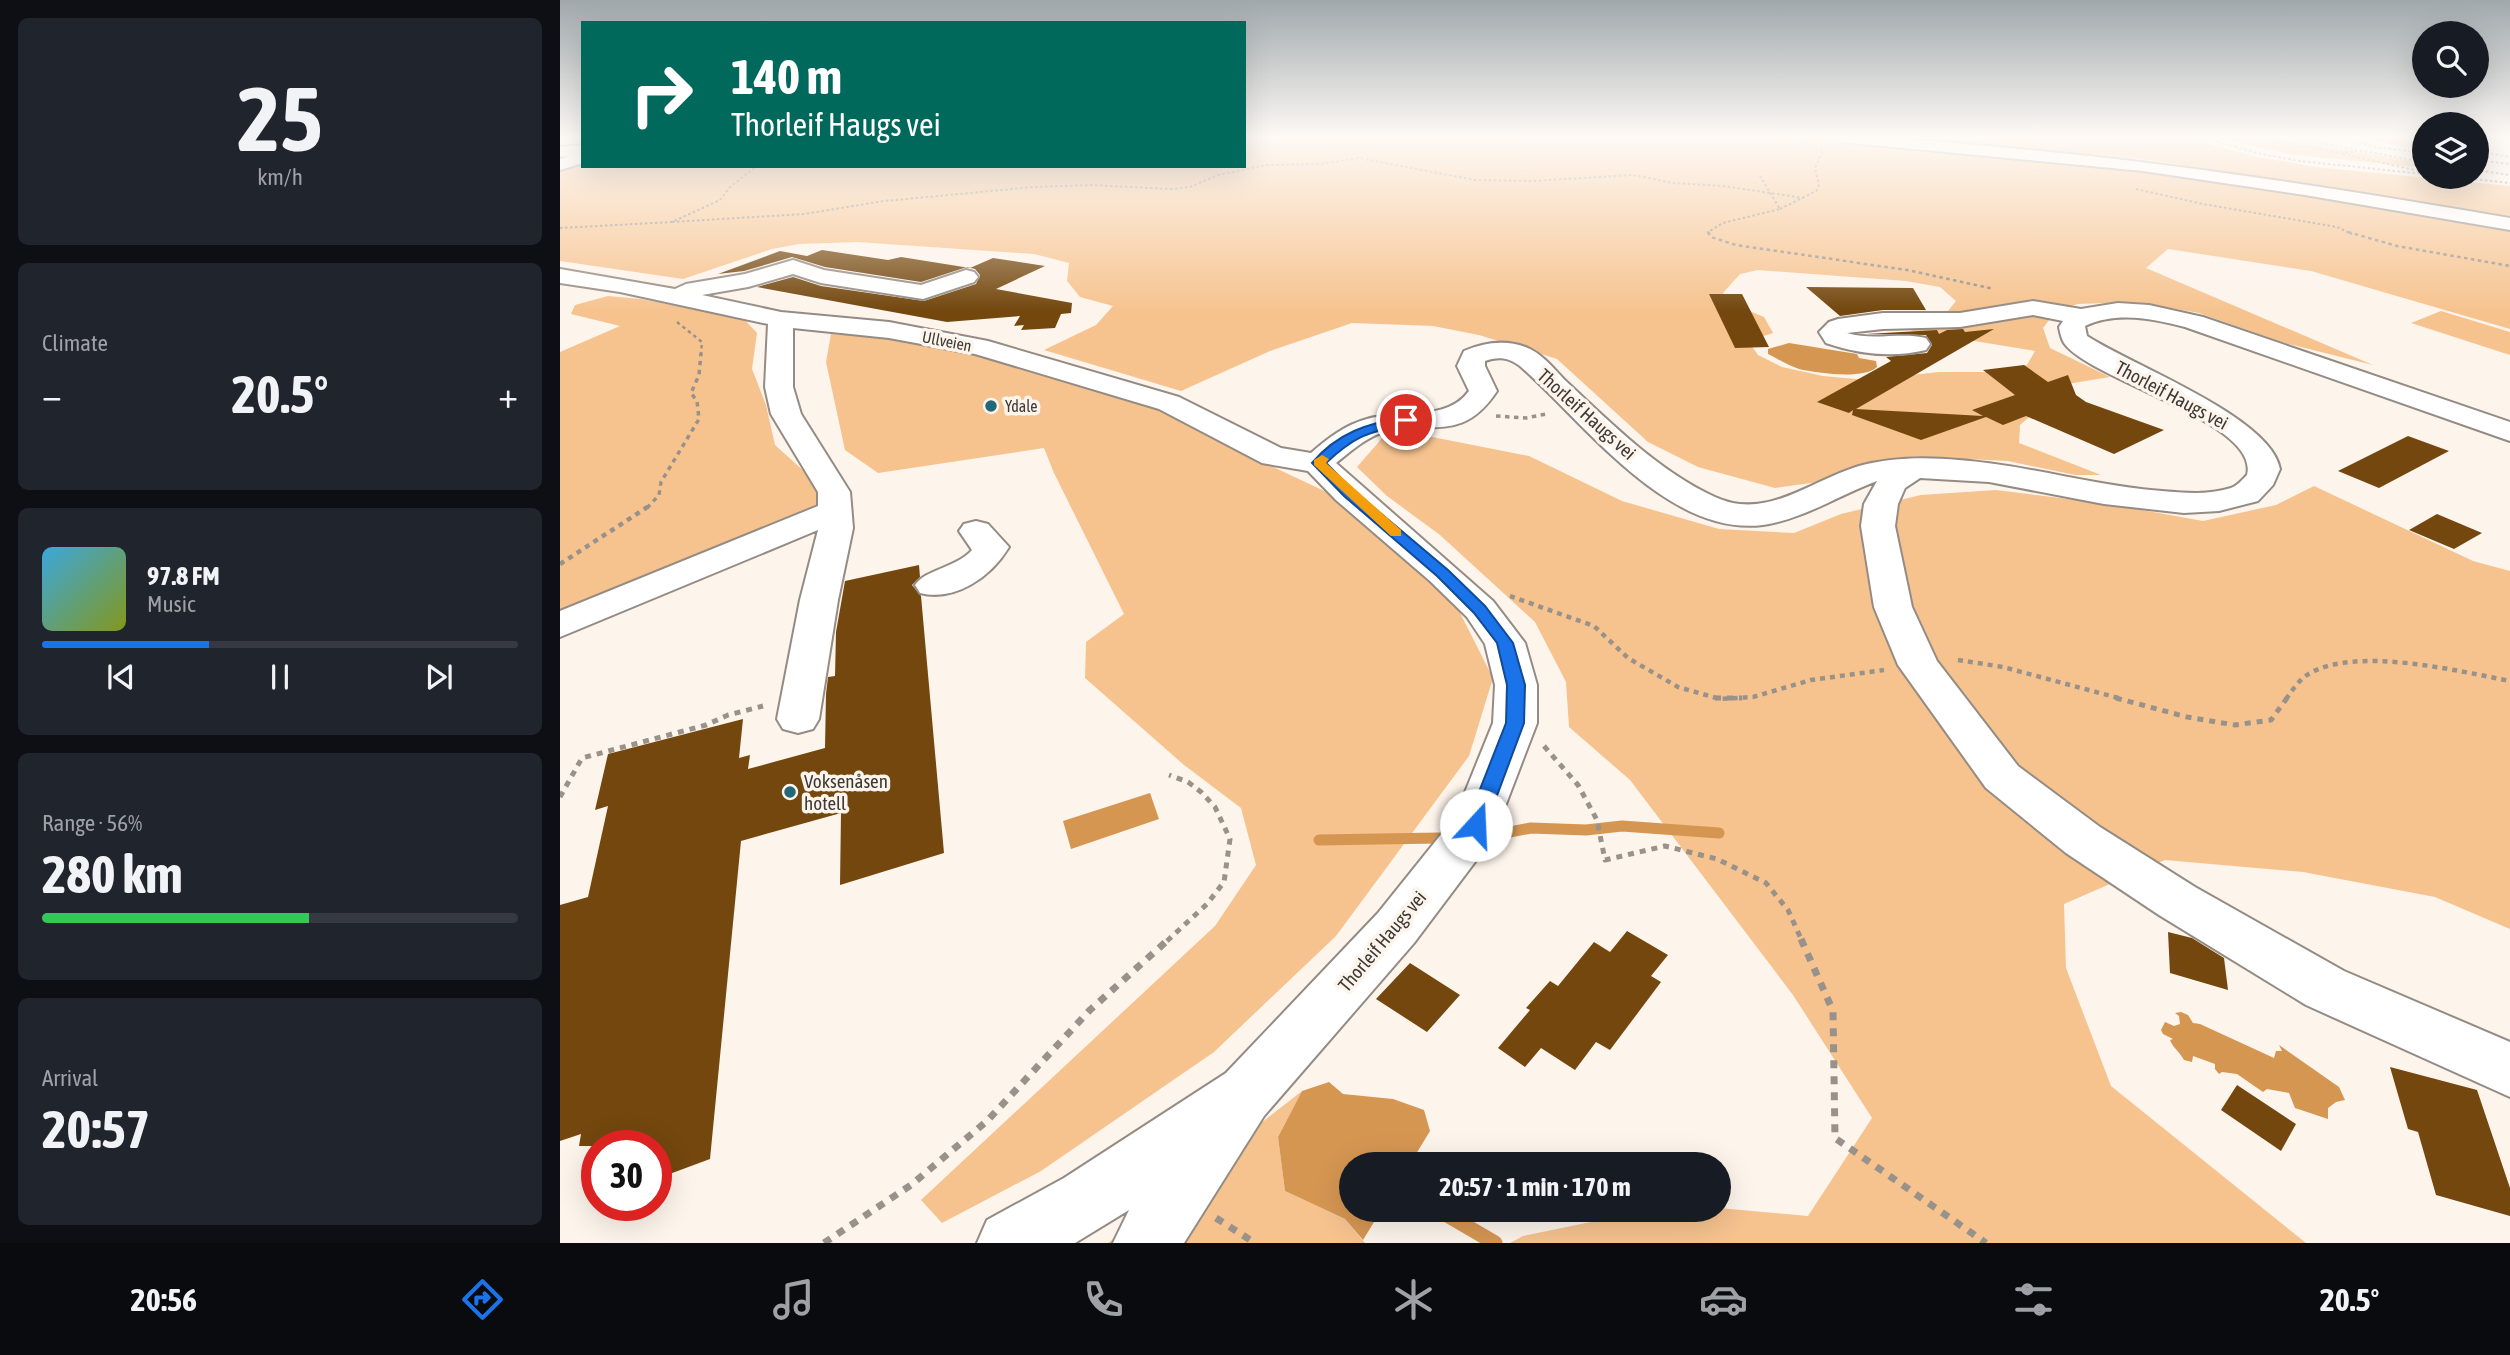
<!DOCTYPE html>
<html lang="en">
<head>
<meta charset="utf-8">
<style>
	body { margin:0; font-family:"Asap Condensed",sans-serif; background:#20242c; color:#f1f3f6; height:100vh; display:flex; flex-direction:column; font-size:26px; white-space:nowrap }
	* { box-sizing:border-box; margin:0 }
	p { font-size:23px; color:#9ea1a6 }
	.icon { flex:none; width:38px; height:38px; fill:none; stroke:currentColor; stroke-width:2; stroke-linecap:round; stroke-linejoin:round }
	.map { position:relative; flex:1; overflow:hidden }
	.details { display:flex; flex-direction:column; gap:18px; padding:18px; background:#0d0f14; width:560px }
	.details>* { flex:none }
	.top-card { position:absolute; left:21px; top:21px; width:665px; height:147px; border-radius:0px; box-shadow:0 7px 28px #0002; background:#00695c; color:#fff; overflow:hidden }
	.fabs { position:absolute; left:1852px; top:21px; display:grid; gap:14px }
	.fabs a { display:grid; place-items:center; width:77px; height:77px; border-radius:50%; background:#171b24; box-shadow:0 7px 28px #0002; font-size:35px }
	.speed { position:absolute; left:21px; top:1130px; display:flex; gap:14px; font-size:35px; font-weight:700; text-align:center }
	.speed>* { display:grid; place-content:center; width:91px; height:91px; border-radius:50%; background:#171b24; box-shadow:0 7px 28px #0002; line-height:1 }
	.speed .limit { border:10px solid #d22; background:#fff; color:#111 }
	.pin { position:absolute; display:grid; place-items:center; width:60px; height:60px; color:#fff; margin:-30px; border:4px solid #fff; border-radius:50%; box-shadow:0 2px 7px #0007 }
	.me { position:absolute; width:77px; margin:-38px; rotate:20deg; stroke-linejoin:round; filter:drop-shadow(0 0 5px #0008) }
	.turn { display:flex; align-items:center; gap:24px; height:147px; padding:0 35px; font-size:32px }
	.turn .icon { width:91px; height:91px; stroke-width:2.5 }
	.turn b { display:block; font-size:49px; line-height:60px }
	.big { font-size:52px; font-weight:700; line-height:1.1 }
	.details .card { flex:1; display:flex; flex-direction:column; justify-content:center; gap:10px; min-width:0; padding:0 24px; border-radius:10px; background:#20242c }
	.details .dial { align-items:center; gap:0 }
	.dial b { font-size:91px; line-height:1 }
	.song { display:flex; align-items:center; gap:21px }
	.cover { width:84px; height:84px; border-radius:10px; background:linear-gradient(135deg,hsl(200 70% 55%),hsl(70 70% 35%)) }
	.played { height:7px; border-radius:4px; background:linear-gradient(90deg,#1a73e8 35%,#363941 35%) }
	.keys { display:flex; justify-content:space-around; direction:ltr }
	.heat { display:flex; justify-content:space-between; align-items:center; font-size:38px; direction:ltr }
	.charge { height:10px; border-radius:5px; background:linear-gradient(90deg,#34c759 56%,#363941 0) }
	.trip { position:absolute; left:779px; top:1152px; width:392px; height:70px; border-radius:35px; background:#171b24; box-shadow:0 7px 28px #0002; font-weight:700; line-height:70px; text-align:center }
	.dock { display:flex; height:112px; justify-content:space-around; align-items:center; background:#090b0e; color:#9ea1a6 }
	.dock .icon { width:49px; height:49px }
	.dock .selected { color:#1a73e8 }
	.dock b { font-size:32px; color:#f1f3f6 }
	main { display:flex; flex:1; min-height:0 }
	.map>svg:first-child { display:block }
	.green { fill:#f6c38f; fill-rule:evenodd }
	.water { fill:#d59652 }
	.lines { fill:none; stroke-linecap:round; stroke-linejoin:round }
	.stream-far1 { stroke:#d59652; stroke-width:11 }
	.stream { stroke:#d59652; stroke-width:15 }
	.building { fill:#73470e }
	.minor-casing { stroke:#948c84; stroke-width:4 }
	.major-casing { stroke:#948c84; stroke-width:4 }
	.path-far5 { stroke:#98928b; stroke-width:2; stroke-dasharray:2.5 2.5; stroke-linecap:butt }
	.path-far4 { stroke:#98928b; stroke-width:2.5; stroke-dasharray:3.5 3.5; stroke-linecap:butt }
	.path-far3 { stroke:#98928b; stroke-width:3.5; stroke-dasharray:4.5 4.5; stroke-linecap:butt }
	.path-far2 { stroke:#98928b; stroke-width:4.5; stroke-dasharray:5 5; stroke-linecap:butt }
	.path-far1 { stroke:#98928b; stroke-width:5; stroke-dasharray:6 6; stroke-linecap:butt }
	.path { stroke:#98928b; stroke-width:7; stroke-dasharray:8 8; stroke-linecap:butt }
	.minor { fill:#fff; fill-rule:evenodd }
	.major { fill:#fff; fill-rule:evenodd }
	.route { fill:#1a73e8; stroke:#114b97; stroke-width:2 }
	.slow { fill:#f59e0b }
	.poi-dot { fill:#236878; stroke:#fdf4eb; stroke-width:2.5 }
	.labels { text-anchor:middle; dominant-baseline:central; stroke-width:7; stroke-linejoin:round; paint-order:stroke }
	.far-street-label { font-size:16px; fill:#3d3a36; stroke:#fdf4eb }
	.far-poi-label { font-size:16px; fill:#3d3a36; stroke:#fdf4eb; text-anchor:start }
	.street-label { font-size:19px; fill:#3d3a36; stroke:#fdf4eb }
	.poi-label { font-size:19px; fill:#3d3a36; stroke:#fdf4eb; text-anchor:start }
</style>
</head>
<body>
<main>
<section class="details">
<div class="card dial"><b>25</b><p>km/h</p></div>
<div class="card"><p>Climate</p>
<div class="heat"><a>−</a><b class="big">20.5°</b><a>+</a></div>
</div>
<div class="card">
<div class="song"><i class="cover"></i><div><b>97.8 FM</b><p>Music</p></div></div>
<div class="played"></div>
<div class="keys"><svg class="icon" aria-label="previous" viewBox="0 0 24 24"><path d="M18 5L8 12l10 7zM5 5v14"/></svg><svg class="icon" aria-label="pause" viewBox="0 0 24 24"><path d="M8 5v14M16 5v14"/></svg><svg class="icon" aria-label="next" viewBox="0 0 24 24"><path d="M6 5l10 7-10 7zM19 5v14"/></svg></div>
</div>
<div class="card"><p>Range · 56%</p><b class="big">280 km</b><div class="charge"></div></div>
<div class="card"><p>Arrival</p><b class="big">20:57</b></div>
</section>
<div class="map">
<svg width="1950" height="1243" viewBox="0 0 1950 1243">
	<rect width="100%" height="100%" fill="#fdf4eb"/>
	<path class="green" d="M684,137h564l121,16 86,3 207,24 288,48v101l-199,-58 -143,-22 -22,19 227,97 -92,-23 -82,-29 -63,-11 -58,2 -22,7 -13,17 7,20 60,29 -43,7 -47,41 -1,18 82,32h-26l-67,-14 -82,-4 -58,11 -35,12 -58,8 -77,-21 -50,-25 -91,-83 -78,-24 -46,-9 -81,-3 -82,28 -89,40 -137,-41 52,-25 17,-19 -33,-9 -13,-16 2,-18 -35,-9 -177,-12 -58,2 -27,5 -89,30 -123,-18v-101l23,-2v8h661zM1198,270l148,11 34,6 16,14 -8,10 -28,4 -25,10 18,6 122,20 -8,14 -42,7h-46l-72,8 -44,-4 -41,-9 -24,-12 -10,-14 25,-8 -9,-16 -34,-14 -7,-10 17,-19z
		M1354,137h269l65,18 67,12 195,19v30l-359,-56z
		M1656,137h54l154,26v5l-136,-14z
		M1802,137h29l33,6v10z
		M48,296l33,3 103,20 13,14 -5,36 14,36 9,40 51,46 -11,21 -255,104v-264l60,-26 -49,-12 4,-9z
		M1881,311l69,21v23l-99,-32z
		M271,334l39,2 108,17 89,30 99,26 50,31 119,56 54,43 66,64 38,75 -24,78 -133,180 -122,116 -173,119 -99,52 -21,-23 294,-274 41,-61 -15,-57 -57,-43 -99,-87 1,-36 38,-28 -70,-141 -10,-25 -166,25 -33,-23 -19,-88z
		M862,435l107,21 93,45 97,28 75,4 47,-19 80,-19 75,-5 113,14 94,17 73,-16 38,-19 159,75 37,10v358l-75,-32 -132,-25 -138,-12 -101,44 2,64 45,118 195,157h-796l13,-7 131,-27 65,-1 89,8 64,-98 -79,-123 -163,-215 -61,-53 -3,-45 -31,-60 -95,-87 -53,-39 -30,-29 27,-31z
		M742,1091l-24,46 7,54 60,28 20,24h-257z"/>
	<path class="water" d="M1229,343l68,11 2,4 17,3 1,6c-13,13 -60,6 -78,2 -10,-3 -21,-10 -31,-15v-5z
		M590,793l9,26 -88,30 -8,-28z
		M1621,1012l7,3 5,8 7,1 74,34 2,-7h6l-3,-6 60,42 6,13 -9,2 -8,6v11l-33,-11 -6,-15 -22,-4 -4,3 -26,-18 -15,-2 -3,2 -4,-5v-5l-22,-8 -1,6 -8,-2c-4,-8 -11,-12 -14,-20l3,-1 -10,-5 -2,-4 4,-8 9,4 6,-2 -1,-8 -4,-3z
		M769,1082l14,12 50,5 31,11 6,21 -20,33h-59v45h31l-19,31 -18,-21 -60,-28 -7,-54 24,-46z"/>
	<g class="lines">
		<path class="stream-far1" d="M924,837l47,-9 55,2 36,-4 97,7
			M759,840l120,-2"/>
		<path class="stream" d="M877,1209l58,34"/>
	</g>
	<path class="building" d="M262,250l66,10 13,-3 69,11 23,-10 52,8 -49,23 76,14 -1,10 -10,1 -6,14 -34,2 3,-5 -10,1 6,-10 -73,6 -190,-35 36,-10 28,9 103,15 52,-17 4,-9 -5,-6 -8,-2 -46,15 -96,-15 -33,-10 -48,14 -26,3 62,-23 27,5z
		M1246,287l107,1 13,22h-43l-43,6z
		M1149,294h33l27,53 -34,1z
		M1403,329l2,3 29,-3 -138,80 127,7 -11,-6 43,-15 -32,-25 41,-5 24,17 20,-7 8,20 10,7 78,28 -50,24 -88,-38 -23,9 -17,-8 -65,23 -69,-25 1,-5 -4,3 -32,-11 74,-41 -5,-4 41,-4 5,-8 -6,-10 -60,-1 71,-4 2,4 8,-4z
		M1848,436l41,15 -70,37 -41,-17z
		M1877,514l45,19 -28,16 -45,-19z
		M359,565l1,12 -8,8 9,11 23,257 -104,32 1,-72 -100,28 -31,318 -54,20v-33h-77l2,-12 -21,7v-236l28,-8 20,-91 -13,4 13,-56 135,-35 -4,39 11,-3 -2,14 77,-21 1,-54 2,-17 7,-1 1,-44 9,-51z
		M1067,931l41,24 -17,21 10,6 -51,68 -14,-8 -21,28 -34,-22 -16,19 -27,-19 32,-38 -4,-2 24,-27 8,5 36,-44 16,10z
		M1608,932l24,6 32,20 4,32 -58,-17z
		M850,963l50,32 -33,37 -51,-33z
		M1830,1067l87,23 33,98v28l-74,-21 -18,-63 -10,-3z
		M1677,1085l59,39 -15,27 -60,-41z"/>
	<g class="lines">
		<defs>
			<path id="minor" d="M23,152v11l-23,7v-11z
				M233,260l31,10 97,15 45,-15 8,2 4,5 -4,5 -51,17 -102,-16 -28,-9 -45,13 -46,8 79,17 108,10 99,19 191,56 102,51 30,5c17,-15 34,-28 56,-34 33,-10 80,3 102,-28l-12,-25 7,-15c21,-9 45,-12 66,-2 16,8 26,23 39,35 44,41 91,88 146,113 52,24 96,-17 144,-31 33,-9 67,-9 100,-6 69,5 135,26 203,31 23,2 47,4 69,-3 6,-2 11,-8 16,-13 14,-53 -158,-95 -183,-132 -3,-5 -4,-11 -5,-16l4,-6 -30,-6 -73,12 -77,2 -36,4c26,8 54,-1 79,5l4,6 -4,6c-33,8 -68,4 -100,-7l-7,-11 10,-10 9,-3 45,-6h77l73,-12 48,8 37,-6 31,2 54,12 307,105v19l-325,-114c-32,-8 -68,-16 -100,-1l2,10c46,30 184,81 193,133l-7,16 -15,16 -39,10 -35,2 -80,-9 -115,-22 -69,-4 -15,10 -7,16 -3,22 17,81 25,54 81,105 82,61 95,60 149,84 166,71v55l-204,-92 -147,-90 -93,-62 -80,-65 -88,-123 -24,-58 -13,-81 3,-22 13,-23c-38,14 -73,38 -114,44 -96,12 -179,-103 -243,-159 -11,-8 -21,-10 -35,-5v5l12,25c-36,54 -66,27 -116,42 -17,6 -31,19 -45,30l157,138 32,42 12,42v38l-44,115 -79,105 -150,173 -80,127h-71l16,-33 -54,33h-98l10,-23 77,-42 162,-105 152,-160 77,-96 38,-94 2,-38 -10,-41 -18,-27 -37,-36 -94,-81 -28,-29 -46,-8 -103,-54 -184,-55 -86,-16 -96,-10v59l8,27 49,78 3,36 -15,72 -19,119 -6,10 -15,4 -15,-4 -6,-10 23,-119 18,-70 -258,107v-26l258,-105v-14l-47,-78 -6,-27 3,-63 -148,-32 -60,-9v-14l115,20 11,-5 59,-10z
				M416,521l12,3 21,23c-18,30 -54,55 -89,46l-5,-8c11,-16 41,-17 57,-35l-13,-19 5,-7z"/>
			<path id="major" d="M1274,137c66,0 131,7 196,13 161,15 320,41 480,68v12l-205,-35 -162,-24 -301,-29z
				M23,145v10l-23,2v-10z"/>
		</defs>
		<use href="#minor" class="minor-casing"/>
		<use href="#major" class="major-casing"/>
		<path class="path-far5" d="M1641,137l55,16 44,8 124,13
			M1692,137l88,16 17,-2
			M1726,137l138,25
			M1780,137l35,10 49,6
			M1844,137l20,4
			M1916,151l34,6
			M1783,154l76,17
			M1916,160l34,4
			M1916,170l34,5
			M1895,177l55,6
			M1576,189l67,15 134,23 15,7
			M1220,209l36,-18 3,-6 -4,-17 8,-18 -34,-13
			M112,222l132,-8 80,-13 150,-14 58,-2 80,4 18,-2 28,-12 48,-10 54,-1 39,-6 116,22 58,1 100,-6 40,8 50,3 81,12
			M0,228l112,-6 48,-22 10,-13 27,-21
			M1149,234l-1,-2 15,-9 57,-14 -20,-33"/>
		<path class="path-far4" d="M1148,232l3,5 25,8 171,25 87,19
			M1788,232l49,14 113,20
			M117,322l25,20 -1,13"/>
		<path class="path-far3" d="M936,416l30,2 20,-4
			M87,508l12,-13 2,-13 38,-63 -2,-18 -6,-8 8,-18 2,-22"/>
		<path class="path-far2" d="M0,564l89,-58
			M950,596l84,30 34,32 50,29 42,12 33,-2 58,-17 73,-10
			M1398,660l45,7 119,32
			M1726,699c6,-8 12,-18 21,-24 46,-30 151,-4 203,6"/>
		<path class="path-far1" d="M1155,698h27
			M1556,698l71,19 48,8 36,-5 16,-22
			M984,746l34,39 19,35 8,40 60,-14 52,13 49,24 22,27 14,31
			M0,797l22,-39 124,-33 22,-10 35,-9
			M607,941l40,-37 17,-22 6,-43 -15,-32 -14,-15 -13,-10 -19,-7"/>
		<path class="path" d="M1241,939l32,72 2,127 151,105
			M656,1218l39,25
			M264,1243l87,-58 76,-64 103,-111 79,-71"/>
		<use href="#minor" class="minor"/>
		<use href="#major" class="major"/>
	</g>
	<linearGradient id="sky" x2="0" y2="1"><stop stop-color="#a0a8ac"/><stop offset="0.44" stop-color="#fefaf6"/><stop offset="1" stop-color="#fefaf6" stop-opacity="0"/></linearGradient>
	<rect width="1950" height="311" fill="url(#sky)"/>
	<path class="route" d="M846,417l6,3 -2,3c-41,10 -52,10 -84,40l27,27 95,80 37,36 28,37 12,42 -1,38 -38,102 -3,6 -7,2 -7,-2 -3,-6 40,-102 1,-38 -10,-42 -23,-30 -37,-37 -93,-80 -32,-33c25,-30 56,-40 94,-46z"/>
	<path class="slow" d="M762,455l7,4 -3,4 75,67v6h-10l-77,-71v-5z"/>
	<g class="poi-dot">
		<circle cx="431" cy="406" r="7"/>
		<circle cx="230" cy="792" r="7"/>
	</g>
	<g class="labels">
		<g class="far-street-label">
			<text transform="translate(387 341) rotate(11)">Ullveien</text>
		</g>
		<g class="far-poi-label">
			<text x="445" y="406">Ydale</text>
		</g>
		<g class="street-label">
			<text transform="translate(1612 395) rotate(28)">Thorleif Haugs vei</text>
			<text transform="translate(1027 414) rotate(42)">Thorleif Haugs vei</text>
			<text transform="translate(822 941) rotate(-50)">Thorleif Haugs vei</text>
		</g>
		<g class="poi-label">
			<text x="244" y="781">Voksenåsen<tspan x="244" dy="22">hotell</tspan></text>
		</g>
	</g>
</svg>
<div class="fabs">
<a><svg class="icon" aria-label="search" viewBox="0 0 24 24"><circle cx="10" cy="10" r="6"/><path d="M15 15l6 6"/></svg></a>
<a><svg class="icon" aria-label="layers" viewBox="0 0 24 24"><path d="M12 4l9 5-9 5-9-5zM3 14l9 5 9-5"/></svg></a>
</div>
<div class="speed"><div class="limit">30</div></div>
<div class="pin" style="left:846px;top:420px;background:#d93025"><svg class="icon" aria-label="arrive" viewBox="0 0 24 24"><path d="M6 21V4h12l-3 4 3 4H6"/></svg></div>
<svg class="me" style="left:916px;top:825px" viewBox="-20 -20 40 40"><circle r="19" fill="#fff"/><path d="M0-13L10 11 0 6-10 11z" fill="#1a73e8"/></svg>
<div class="trip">20:57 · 1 min · 170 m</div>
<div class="top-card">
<div class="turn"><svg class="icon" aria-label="right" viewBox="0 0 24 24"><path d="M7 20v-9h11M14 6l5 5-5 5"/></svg><div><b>140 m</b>Thorleif Haugs vei</div></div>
</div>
</div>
</main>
<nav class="dock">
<b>20:56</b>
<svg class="icon selected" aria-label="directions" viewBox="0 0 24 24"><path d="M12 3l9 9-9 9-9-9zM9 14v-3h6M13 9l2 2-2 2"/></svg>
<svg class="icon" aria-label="music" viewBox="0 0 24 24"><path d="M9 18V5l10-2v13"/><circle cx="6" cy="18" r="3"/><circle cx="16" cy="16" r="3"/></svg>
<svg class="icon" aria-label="phone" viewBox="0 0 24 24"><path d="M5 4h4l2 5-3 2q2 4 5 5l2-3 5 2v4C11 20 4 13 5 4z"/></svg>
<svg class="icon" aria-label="climate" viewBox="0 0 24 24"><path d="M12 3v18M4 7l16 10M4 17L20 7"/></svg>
<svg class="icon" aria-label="car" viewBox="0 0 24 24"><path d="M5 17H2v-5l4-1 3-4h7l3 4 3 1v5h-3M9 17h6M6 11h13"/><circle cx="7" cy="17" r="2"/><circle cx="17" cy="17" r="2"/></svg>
<svg class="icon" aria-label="filters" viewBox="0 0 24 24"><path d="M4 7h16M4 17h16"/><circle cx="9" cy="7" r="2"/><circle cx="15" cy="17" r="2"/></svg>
<b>20.5°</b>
</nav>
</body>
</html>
